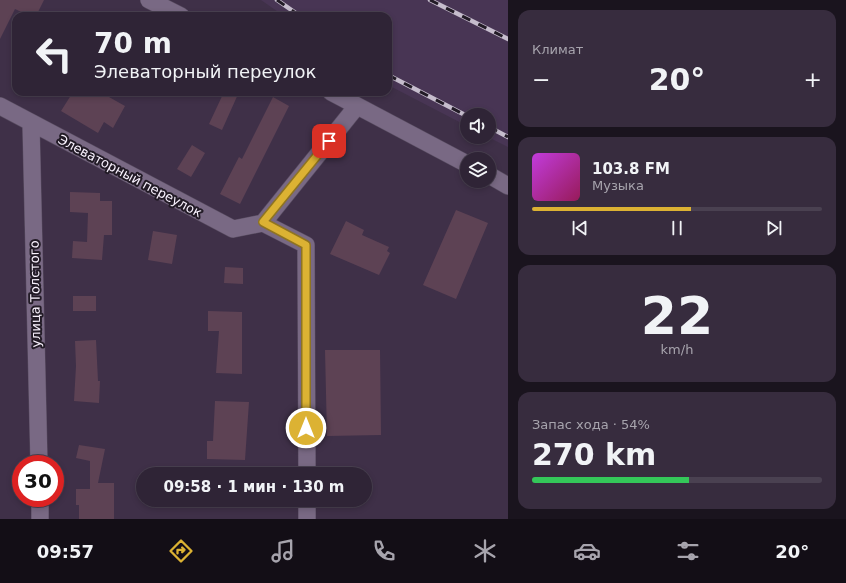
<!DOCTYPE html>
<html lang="ru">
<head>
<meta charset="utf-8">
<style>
	body { margin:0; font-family:"DejaVu Sans",sans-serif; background:#372c3e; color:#f1f3f6; height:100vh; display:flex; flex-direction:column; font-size:15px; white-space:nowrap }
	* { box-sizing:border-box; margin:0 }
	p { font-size:13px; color:#a7a4ad }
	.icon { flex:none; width:22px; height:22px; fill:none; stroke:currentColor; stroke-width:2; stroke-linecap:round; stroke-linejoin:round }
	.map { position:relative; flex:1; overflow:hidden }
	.drawer { display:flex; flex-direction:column; gap:10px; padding:10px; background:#1a141e; width:338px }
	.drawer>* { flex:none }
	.hud { position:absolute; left:12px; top:12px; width:380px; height:84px; border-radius:12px; box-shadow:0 2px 6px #0003,0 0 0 1px #4a4151; background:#2f2436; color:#f1f3f6; overflow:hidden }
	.tools { position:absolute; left:460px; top:108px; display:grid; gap:8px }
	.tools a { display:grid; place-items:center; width:36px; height:36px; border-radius:50%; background:#2f2436; box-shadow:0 2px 6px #0003,0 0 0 1px #4a4151; font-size:20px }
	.speed { position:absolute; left:12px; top:455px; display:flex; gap:8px; font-size:20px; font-weight:700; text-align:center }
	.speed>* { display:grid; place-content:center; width:52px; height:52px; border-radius:50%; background:#2f2436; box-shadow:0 2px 6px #0003,0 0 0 1px #4a4151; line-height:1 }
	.speed .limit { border:6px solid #d22; background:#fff; color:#111 }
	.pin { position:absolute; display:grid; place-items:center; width:34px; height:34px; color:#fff; margin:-17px; border-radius:8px; box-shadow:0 2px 6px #0006 }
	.me { position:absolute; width:44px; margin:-22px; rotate:0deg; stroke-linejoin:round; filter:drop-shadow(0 0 3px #0008) }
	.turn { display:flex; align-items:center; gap:14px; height:84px; padding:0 16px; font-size:18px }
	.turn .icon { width:52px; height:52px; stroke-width:2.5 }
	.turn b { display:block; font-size:28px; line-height:34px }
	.big { font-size:30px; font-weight:600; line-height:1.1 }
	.drawer .tile { flex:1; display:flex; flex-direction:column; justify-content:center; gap:6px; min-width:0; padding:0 14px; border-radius:12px; background:#372c3e }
	.drawer .dial { align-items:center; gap:0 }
	.dial b { font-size:52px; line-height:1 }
	.song { display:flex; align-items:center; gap:12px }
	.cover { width:48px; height:48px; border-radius:6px; background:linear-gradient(135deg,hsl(290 70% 55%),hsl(330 70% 35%)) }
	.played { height:4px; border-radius:2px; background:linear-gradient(90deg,#dcb233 55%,#4a4151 55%) }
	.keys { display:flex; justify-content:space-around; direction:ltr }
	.heat { display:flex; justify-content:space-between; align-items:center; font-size:22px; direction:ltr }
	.charge { height:6px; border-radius:3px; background:linear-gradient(90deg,#34c759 54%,#4a4151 0) }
	.trip { position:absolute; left:136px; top:467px; width:236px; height:40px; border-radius:20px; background:#2f2436; box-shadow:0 2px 6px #0003,0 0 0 1px #4a4151; font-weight:600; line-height:40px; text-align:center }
	.menu { display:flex; height:64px; justify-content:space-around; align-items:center; background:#130e16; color:#a7a4ad }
	.menu .icon { width:28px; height:28px }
	.menu .selected { color:#dcb233 }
	.menu b { font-size:18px; color:#f1f3f6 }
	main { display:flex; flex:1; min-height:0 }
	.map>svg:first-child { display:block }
	.built { fill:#483554 }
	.building { fill:#5d4254 }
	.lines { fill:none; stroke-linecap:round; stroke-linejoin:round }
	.street-casing { stroke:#584c60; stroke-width:18 }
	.street { stroke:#796984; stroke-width:17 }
	.rail-casing { stroke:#c6bdcd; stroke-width:4.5 }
	.rail { stroke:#221b26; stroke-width:3; stroke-dasharray:9; stroke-linecap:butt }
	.route-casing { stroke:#8f7421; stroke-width:10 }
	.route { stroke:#dcb233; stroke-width:7 }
	.labels { text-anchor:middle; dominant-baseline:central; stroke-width:4; stroke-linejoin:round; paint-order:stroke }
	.street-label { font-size:13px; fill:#f9f2fe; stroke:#221b26 }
</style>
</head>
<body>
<main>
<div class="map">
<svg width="508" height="519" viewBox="0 0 508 519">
	<rect width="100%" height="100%" fill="#3f3048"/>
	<path class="built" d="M261,0h247v147l-20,-10 1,-22h-22v11l-79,-41v-69h-104z"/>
	<path class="building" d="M0,0h44l-8,16h-6l-15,-7 -15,30z
		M73,92h27l25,14 -12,22 -9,-6 -6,11 -37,-22z
		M224,92h15l-17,38 -13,-6z
		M273,97l16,9 -49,98 -20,-10 19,-37 3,2z
		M192,145l13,8 -14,24 -14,-8z
		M70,192l30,1v8h12v34h-8l-2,25 -30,-2 1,-17 14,1 1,-29 -18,-1z
		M456,210l32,13 -32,76 -33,-14z
		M346,221l18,9 -2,5 27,12 -2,4 3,2 -11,22 -49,-21z
		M153,231l24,4 -5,29 -24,-4z
		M225,267l18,1v16l-19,-1z
		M73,296h23v15h-23z
		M208,311l34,1v62l-26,-1 3,-42h-11z
		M96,340l2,41h2l-1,22 -25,-2 2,-35 -1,-25z
		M325,350h55l1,85 -54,1z
		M215,401l34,1 -4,58 -38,-1v-18h6z
		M79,445l26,4 -7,34h16v36h-35v-14h-3v-16h14v-28l-14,-3z"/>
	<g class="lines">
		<defs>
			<path id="street" d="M149,0l32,16
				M331,92l136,72
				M0,106l233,123 30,-6 43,22 1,229
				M31,124l8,340
				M489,175l19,11
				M263,223l94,-117
				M40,498v21
				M307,500v19"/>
		</defs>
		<use href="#street" class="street-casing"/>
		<use href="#street" class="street"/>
		<defs>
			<path id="rail" d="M277,0l23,16
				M430,0l78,39
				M388,75l79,41
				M489,127l19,10"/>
		</defs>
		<use href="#rail" class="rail-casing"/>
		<use href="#rail" class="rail"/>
	</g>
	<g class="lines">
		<defs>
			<path id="route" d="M306,428v-183l-43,-23 66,-81"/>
		</defs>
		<use href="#route" class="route-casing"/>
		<use href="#route" class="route"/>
	</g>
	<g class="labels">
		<g class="street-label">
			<text transform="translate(130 176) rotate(28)">Элеваторный переулок</text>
			<text transform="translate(35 294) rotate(-91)">улица Толстого</text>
		</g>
	</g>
</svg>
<div class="tools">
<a><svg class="icon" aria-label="sound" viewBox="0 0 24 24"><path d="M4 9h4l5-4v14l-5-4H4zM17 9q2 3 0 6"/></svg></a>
<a><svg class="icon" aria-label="layers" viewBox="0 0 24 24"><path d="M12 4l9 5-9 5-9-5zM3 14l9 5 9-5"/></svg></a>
</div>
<div class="speed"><div class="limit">30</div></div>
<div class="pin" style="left:329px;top:141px;background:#d93025"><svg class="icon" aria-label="arrive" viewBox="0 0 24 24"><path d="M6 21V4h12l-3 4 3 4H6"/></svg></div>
<svg class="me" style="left:306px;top:428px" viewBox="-20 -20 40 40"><circle r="17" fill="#dcb233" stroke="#fff" stroke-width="3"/><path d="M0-11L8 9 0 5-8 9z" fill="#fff"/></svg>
<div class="trip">09:58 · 1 мин · 130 m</div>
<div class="hud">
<div class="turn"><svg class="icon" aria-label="left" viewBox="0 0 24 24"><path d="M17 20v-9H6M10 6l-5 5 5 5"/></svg><div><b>70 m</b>Элеваторный переулок</div></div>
</div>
</div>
<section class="drawer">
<div class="tile"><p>Климат</p>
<div class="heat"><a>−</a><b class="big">20°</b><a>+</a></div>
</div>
<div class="tile">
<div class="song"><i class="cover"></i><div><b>103.8 FM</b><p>Музыка</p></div></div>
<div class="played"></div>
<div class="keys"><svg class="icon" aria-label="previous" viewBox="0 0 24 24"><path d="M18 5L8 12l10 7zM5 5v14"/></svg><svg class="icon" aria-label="pause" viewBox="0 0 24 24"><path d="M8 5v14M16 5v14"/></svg><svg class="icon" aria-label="next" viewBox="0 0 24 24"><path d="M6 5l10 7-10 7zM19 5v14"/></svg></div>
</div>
<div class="tile dial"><b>22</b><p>km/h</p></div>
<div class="tile"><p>Запас хода · 54%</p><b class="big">270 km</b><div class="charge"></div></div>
</section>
</main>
<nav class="menu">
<b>09:57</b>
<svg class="icon selected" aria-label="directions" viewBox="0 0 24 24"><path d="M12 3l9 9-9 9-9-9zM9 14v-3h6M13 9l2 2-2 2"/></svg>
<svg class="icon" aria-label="music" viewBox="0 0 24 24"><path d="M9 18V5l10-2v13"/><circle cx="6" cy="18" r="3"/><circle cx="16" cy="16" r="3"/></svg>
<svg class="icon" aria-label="phone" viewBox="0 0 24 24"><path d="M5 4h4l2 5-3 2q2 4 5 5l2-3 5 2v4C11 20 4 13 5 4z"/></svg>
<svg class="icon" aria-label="climate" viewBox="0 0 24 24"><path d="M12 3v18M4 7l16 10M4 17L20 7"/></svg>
<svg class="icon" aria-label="car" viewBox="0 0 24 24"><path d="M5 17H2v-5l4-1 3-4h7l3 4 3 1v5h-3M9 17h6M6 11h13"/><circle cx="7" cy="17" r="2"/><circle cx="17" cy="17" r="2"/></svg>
<svg class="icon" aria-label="filters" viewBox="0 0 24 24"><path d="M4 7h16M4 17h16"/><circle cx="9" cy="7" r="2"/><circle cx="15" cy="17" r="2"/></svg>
<b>20°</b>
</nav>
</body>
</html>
